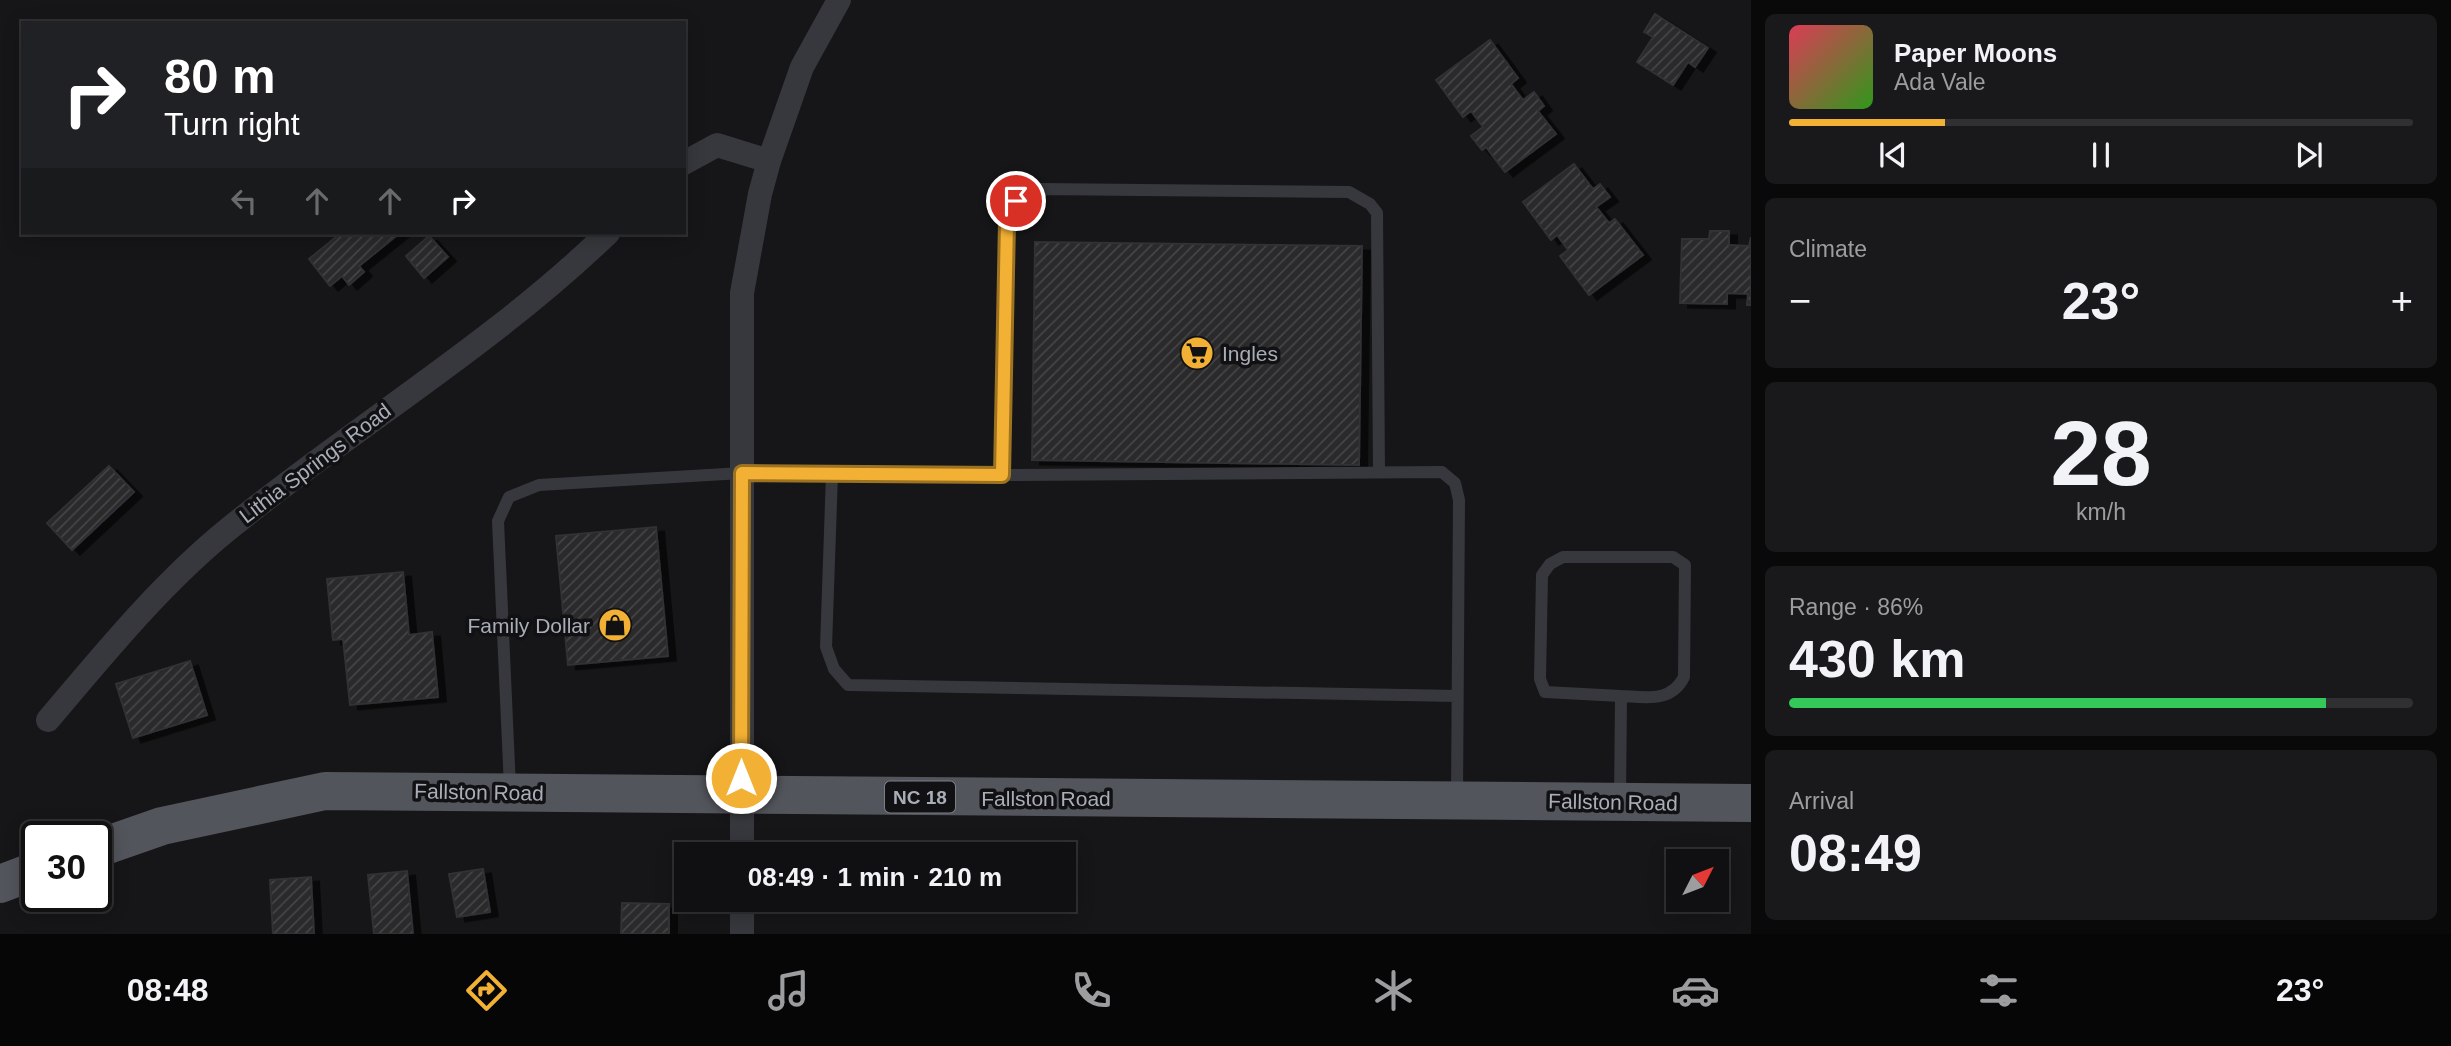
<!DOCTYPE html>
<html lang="en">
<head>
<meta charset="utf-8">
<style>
	body { margin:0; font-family:Arial,sans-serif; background:#19191b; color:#f1f3f6; height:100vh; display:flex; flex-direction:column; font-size:26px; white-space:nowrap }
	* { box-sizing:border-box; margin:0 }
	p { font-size:23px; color:#9c9d9f }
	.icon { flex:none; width:38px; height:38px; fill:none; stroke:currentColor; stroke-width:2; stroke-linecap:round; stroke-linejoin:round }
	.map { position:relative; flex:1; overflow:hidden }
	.details { display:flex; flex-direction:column; gap:14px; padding:14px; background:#09090a; width:700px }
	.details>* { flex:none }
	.hud { position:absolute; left:21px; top:21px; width:665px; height:214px; border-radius:0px; box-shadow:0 4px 18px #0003,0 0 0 2px #303032; background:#202124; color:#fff; overflow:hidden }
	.needle { width:46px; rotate:48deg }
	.buttons { position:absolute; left:1666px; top:849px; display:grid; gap:14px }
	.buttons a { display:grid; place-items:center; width:63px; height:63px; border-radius:0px; background:#101012; box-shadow:0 4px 18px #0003,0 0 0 2px #303032; font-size:35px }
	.speed { position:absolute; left:21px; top:821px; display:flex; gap:14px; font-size:35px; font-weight:700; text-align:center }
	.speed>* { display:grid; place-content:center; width:91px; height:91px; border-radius:50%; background:#101012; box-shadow:0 4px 18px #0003,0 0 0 2px #303032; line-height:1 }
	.speed .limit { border:4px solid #111; border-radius:10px; background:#fff; color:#111 }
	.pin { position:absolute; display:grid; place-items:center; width:60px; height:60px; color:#fff; margin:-30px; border:4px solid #fff; border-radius:50%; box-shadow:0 2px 7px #0007 }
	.me { position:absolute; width:77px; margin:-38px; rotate:0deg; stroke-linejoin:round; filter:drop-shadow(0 0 5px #0008) }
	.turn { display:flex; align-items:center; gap:24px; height:147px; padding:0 28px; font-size:32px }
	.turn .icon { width:91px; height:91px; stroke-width:2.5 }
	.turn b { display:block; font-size:49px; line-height:60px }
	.lanes { display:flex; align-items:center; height:66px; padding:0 28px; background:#0003; justify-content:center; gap:35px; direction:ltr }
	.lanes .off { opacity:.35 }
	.big { font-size:52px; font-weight:700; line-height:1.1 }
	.details .widget { flex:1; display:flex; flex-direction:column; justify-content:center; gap:10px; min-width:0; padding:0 24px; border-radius:10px; background:#19191b }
	.details .dial { align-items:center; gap:0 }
	.dial b { font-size:91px; line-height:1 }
	.song { display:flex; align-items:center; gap:21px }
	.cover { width:84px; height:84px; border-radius:10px; background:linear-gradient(135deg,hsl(350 70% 55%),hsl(110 70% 35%)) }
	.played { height:7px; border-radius:4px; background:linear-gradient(90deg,#f2b134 25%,#303032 25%) }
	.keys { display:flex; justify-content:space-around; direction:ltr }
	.heat { display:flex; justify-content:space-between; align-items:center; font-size:38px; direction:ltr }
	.charge { height:10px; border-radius:5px; background:linear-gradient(90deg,#34c759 86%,#303032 0) }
	.trip { position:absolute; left:674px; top:842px; width:402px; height:70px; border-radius:0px; background:#101012; box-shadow:0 4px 18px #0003,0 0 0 2px #303032; font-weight:700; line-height:70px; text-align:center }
	.tab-bar { display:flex; height:112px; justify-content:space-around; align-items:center; background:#060607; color:#9c9d9f }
	.tab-bar .icon { width:49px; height:49px }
	.tab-bar .current { color:#f2b134 }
	.tab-bar b { font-size:32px; color:#f1f3f6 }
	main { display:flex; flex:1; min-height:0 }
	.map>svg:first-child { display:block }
	.building { fill:url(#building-hatch); stroke:#303034; stroke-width:2; filter:url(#shadow) }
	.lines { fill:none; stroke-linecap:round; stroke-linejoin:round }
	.lane { stroke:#37383d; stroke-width:12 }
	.street { stroke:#37383d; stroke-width:24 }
	.primary { stroke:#53555c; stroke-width:38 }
	.route-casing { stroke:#9d7322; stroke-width:18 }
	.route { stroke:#f2b134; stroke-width:12 }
	.labels { text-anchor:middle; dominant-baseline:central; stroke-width:7; stroke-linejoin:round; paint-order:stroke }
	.shield { fill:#111113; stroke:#7b7e86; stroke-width:2 }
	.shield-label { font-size:19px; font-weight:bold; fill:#a8adb8 }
	.poi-label { font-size:21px; fill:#a8adb8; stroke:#111113; text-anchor:start }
	.street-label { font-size:21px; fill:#a8adb8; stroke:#111113 }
</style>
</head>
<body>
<main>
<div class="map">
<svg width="1751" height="934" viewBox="0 0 1751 934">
	<defs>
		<pattern id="building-hatch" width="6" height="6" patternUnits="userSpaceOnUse" patternTransform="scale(1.75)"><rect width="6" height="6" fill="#29292c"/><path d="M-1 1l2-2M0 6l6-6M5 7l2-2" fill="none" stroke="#454548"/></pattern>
		<filter id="shadow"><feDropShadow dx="8" dy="4.5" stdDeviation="0" flood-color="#0009"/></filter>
	</defs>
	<rect width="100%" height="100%" fill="#161618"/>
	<path class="building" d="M1655,14l53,34 -13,19 -7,-5 -15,23 -36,-23 16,-25 -9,-5z
		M1490,40l28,38 -7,6 12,16 11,-8 10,14 -6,5 18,23 -51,38 -19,-25 -4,3 -11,-14 12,-9 -12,-16 -8,6 -27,-37z
		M1574,164l19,25 7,-5 10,13 -14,10 13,16 6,-4 28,36 -54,40 -29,-39 8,-6 -11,-15 -6,5 -28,-38z
		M1710,231h19v14l20,1 2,-9v68h-4l1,-11 -21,-1v11l-47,-1 2,-64h27z
		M341,233h59l-41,33 5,6 -15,13 -7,-9 -12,10 -21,-27z
		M429,236l19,21 -24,21 -18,-22z
		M1035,242l327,4 -3,219 -327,-5z
		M109,466l25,26 -62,58 -25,-27z
		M656,527l12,129 -100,9 -12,-129z
		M403,572l6,63 23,-3 6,65 -88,8 -7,-66 -10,1 -6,-61z
		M190,661l17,54 -74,23 -17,-54z
		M483,869l7,43 -33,5 -8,-43z
		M407,871l6,63h-39l-6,-59z
		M311,877l3,57h-41l-3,-54z
		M622,903l47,1v30h-48z"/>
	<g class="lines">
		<path class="lane" d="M832,474l-6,173 8,22 14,16 609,11
			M1002,475l5,-253 9,-21 23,-12 310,3 21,12 7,9 2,257
			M510,788l-12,-267 11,-24 30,-12 203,-12 260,2 440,-3 13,11 4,17 -2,296
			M1620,800l1,-104c25,1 50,7 63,-19l1,-112 -12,-8h-110l-13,7 -8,11 -2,104 5,13 76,4"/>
		<path class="street" d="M684,163l33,-18 52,16
			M48,720c56,-66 111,-134 178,-189 125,-102 266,-186 382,-298
			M742,854v-561l18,-99 9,-33 33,-94 37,-67
			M742,900v34"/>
		<path class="primary" d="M96,849l66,-23 163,-35 1426,12
			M0,884l37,-14"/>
	</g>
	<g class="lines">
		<defs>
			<path id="route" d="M741,778l1,-305 260,2 5,-253 9,-21"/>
		</defs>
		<use href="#route" class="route-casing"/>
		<use href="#route" class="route"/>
	</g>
	<defs>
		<symbol id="supermarket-disc" viewBox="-11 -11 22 22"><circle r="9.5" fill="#f2b134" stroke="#111113"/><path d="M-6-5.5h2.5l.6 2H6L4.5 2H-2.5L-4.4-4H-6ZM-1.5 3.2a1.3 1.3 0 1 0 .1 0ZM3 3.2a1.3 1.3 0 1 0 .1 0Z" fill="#111"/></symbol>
		<symbol id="shop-disc" viewBox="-11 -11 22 22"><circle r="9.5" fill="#f2b134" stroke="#111113"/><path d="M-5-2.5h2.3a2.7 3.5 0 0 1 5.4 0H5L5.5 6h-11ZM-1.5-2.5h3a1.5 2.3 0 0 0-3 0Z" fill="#111"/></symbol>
	</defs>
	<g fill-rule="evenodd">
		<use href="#supermarket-disc" x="1178" y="334" width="38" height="38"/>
		<use href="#shop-disc" x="596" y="606" width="38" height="38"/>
	</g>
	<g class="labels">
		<rect class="shield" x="885" y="781.5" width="70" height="31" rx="5"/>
		<g class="shield-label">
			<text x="920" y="797">NC 18</text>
		</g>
		<g class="poi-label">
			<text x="1222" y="353">Ingles</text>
			<text x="590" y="625" text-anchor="end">Family Dollar</text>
		</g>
		<g class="street-label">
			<text transform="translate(315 463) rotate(-37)">Lithia Springs Road</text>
			<text transform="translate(479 792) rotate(1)">Fallston Road</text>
			<text x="1046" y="798">Fallston Road</text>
			<text transform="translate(1613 802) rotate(1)">Fallston Road</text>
		</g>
	</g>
</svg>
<div class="buttons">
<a><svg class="needle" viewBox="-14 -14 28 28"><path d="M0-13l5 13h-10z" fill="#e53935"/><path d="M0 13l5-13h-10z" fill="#9c9d9f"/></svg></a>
</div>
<div class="speed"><div class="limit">30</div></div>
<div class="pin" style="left:1016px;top:201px;background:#d93025"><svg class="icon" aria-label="arrive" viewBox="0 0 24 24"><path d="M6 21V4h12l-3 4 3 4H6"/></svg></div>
<svg class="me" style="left:741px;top:778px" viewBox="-20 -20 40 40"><circle r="17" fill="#f2b134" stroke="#fff" stroke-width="3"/><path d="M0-11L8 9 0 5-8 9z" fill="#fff"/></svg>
<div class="trip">08:49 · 1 min · 210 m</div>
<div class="hud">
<div class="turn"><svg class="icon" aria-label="right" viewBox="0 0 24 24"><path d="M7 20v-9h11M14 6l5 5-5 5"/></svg><div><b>80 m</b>Turn right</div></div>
<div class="lanes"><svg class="icon off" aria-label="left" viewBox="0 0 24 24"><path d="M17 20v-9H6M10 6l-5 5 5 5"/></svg><svg class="icon off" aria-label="ahead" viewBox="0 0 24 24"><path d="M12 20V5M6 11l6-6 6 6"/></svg><svg class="icon off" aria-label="ahead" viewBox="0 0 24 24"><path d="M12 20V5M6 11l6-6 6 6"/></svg><svg class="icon" aria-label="right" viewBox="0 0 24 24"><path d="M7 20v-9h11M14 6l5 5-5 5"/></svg></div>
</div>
</div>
<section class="details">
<div class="widget">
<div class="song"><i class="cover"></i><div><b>Paper Moons</b><p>Ada Vale</p></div></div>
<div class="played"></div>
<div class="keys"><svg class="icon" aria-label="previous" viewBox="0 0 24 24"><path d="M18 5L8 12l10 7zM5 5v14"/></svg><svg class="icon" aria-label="pause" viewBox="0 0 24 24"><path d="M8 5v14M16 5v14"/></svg><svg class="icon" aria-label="next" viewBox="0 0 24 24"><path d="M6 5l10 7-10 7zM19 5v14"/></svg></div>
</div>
<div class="widget"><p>Climate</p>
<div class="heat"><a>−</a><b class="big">23°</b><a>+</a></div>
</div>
<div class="widget dial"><b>28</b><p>km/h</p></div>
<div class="widget"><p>Range · 86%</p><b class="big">430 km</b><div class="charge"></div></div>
<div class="widget"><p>Arrival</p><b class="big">08:49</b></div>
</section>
</main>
<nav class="tab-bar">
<b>08:48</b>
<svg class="icon current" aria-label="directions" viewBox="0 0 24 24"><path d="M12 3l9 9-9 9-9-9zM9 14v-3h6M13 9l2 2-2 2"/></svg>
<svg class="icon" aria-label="music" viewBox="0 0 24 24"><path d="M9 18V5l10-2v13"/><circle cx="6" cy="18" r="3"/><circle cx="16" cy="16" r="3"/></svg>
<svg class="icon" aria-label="phone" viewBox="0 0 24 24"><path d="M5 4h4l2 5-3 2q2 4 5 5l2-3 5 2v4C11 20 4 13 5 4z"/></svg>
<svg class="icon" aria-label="climate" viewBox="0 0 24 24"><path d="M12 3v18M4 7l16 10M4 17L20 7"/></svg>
<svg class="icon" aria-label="car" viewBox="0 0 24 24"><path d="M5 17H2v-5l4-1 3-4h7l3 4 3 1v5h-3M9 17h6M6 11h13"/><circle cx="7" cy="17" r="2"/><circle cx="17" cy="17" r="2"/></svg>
<svg class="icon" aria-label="filters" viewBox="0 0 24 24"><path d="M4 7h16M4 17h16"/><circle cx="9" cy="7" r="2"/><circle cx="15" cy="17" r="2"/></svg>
<b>23°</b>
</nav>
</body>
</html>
